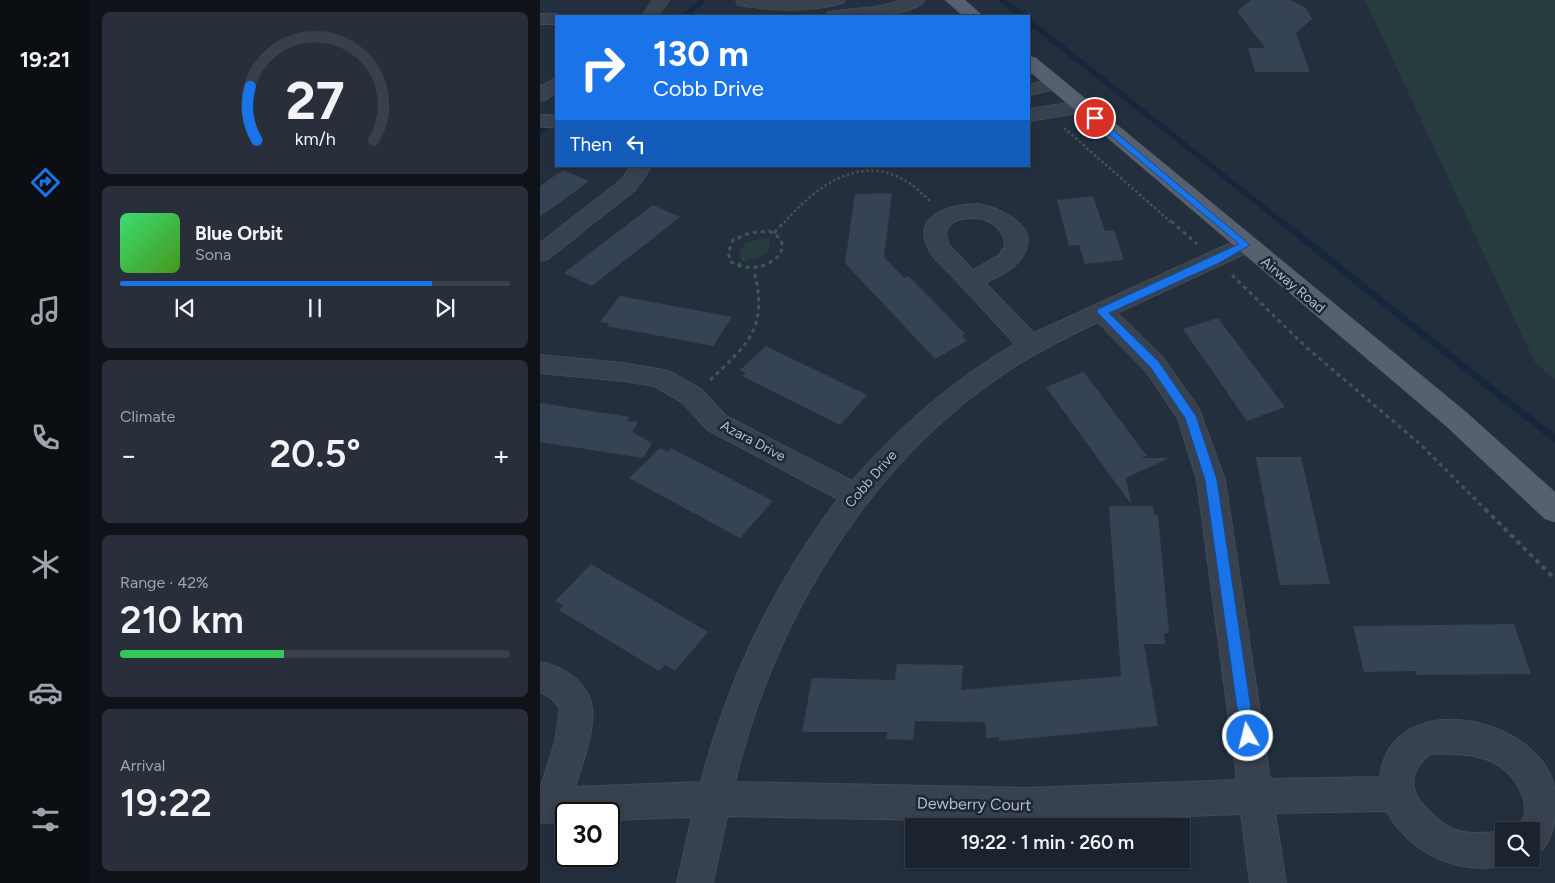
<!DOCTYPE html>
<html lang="en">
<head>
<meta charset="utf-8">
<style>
	body { margin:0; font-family:Figtree,sans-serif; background:#282f3a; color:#f1f3f6; height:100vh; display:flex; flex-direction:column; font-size:19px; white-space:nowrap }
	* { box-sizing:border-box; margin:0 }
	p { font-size:16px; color:#a0a4aa }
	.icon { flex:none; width:28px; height:28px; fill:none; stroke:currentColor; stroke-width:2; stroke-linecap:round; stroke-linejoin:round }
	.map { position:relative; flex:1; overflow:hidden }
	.sheet { display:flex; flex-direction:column; gap:12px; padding:12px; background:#0f1319; width:450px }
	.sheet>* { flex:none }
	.guide { position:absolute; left:15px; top:15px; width:475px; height:152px; border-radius:0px; box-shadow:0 2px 8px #0003,0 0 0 1px #39404a; background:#1a73e8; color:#fff; overflow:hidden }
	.fabs { position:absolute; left:955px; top:822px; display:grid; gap:10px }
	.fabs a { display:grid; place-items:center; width:45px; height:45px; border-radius:0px; background:#1b232e; box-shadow:0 2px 8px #0003,0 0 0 1px #39404a; font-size:25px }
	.speed { position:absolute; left:15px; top:802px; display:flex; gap:10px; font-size:25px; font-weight:700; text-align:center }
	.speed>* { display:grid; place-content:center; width:65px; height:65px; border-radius:50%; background:#1b232e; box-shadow:0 2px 8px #0003,0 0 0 1px #39404a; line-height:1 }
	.speed .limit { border:2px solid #111; border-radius:8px; background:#fff; color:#111 }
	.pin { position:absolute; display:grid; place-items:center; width:42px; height:42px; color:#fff; margin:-21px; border:2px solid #fff; border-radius:50%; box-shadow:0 1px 5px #0007 }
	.me { position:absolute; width:55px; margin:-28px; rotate:352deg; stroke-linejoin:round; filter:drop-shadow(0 0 4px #0008) }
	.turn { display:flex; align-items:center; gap:18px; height:105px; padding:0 15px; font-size:22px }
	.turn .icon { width:65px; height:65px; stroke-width:2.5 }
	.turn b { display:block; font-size:35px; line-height:42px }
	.then { display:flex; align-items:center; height:48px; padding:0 15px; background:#0003; gap:10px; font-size:19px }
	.big { font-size:38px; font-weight:600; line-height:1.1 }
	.sheet .tile { flex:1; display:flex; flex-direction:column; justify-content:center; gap:8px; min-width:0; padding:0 18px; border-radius:8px; background:#282f3a }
	.sheet .dial { align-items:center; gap:0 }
	.dial svg { height:130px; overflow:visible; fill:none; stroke:#39404a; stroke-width:7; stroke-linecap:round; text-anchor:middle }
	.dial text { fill:#f1f3f6; stroke:none }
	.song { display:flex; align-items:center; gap:15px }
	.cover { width:60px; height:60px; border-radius:8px; background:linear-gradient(135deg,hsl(140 70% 55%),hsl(100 70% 35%)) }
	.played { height:5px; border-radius:2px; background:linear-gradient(90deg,#1a73e8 80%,#39404a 80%) }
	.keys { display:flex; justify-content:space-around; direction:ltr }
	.heat { display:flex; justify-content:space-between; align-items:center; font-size:28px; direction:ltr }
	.charge { height:8px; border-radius:4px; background:linear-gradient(90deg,#34c759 42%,#39404a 0) }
	.trip { position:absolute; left:365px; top:818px; width:285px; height:50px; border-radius:0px; background:#1b232e; box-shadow:0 2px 8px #0003,0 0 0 1px #39404a; font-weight:600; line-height:50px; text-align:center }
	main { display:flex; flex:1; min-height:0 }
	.tabs { display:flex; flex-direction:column; width:90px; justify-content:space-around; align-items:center; background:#0b0e12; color:#a0a4aa }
	.tabs .icon { width:35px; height:35px }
	.tabs .on { color:#1a73e8 }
	.tabs b { font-size:22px; color:#f1f3f6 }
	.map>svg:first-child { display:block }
	.green { fill:#263c3f }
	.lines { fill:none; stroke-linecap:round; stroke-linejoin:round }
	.stream-far1 { stroke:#17263c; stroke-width:5.5 }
	.stream { stroke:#17263c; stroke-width:7 }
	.building { fill:#364354 }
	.minor-casing { stroke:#414a57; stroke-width:2 }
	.major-casing { stroke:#414a57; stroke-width:1 }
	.path-far2 { stroke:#3f5557; stroke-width:2.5; stroke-dasharray:2.5 2.5; stroke-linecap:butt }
	.path-far1 { stroke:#3f5557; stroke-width:3; stroke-dasharray:4 4; stroke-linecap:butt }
	.path { stroke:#3f5557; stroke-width:4; stroke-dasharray:4.5 4.5; stroke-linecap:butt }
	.minor { fill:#38414e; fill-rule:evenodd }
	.major { fill:#56606e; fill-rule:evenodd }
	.route { fill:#1a73e8; stroke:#114b97 }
	.labels { text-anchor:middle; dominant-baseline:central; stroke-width:5; stroke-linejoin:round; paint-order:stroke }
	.street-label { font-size:14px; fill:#b4bcc9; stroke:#1d2633 }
	.near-street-label { font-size:16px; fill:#b4bcc9; stroke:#1d2633 }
</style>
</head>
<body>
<main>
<nav class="tabs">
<b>19:21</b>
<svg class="icon on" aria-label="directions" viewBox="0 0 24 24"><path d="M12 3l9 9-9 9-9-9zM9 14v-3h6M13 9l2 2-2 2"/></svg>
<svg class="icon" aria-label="music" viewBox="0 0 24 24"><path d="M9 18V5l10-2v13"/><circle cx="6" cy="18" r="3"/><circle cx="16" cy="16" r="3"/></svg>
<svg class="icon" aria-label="phone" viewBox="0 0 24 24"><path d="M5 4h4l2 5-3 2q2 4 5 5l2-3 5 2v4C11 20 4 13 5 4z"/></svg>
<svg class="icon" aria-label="climate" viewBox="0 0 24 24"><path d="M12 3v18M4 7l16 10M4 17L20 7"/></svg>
<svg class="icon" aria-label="car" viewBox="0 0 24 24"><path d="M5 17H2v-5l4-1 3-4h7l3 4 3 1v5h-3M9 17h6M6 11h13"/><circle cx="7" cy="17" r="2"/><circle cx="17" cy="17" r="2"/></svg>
<svg class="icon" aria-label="filters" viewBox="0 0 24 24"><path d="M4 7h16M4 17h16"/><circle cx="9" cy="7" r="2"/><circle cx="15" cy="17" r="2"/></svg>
</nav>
<section class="sheet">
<div class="tile dial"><svg viewBox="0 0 100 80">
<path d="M14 69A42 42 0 1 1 86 69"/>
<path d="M14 69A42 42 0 0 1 10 36" stroke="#1a73e8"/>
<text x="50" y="56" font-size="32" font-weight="700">27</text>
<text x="50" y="72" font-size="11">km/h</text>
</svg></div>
<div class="tile">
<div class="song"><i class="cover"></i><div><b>Blue Orbit</b><p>Sona</p></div></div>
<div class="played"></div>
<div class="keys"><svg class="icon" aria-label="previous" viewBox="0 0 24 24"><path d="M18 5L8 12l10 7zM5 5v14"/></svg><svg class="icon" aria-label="pause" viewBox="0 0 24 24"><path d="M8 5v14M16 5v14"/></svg><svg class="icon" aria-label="next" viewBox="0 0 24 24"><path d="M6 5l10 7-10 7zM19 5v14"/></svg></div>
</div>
<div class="tile"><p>Climate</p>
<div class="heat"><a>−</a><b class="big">20.5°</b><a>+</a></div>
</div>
<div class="tile"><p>Range · 42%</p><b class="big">210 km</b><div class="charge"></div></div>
<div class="tile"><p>Arrival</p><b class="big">19:22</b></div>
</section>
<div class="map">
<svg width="1015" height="883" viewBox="0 0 1015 883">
	<rect width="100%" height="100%" fill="#242f3e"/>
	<path class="green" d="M825,0h190v380l-20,-17z
		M223,238l7,1 -2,14c-10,4 -18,9 -29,5 2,-17 9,-16 24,-20z"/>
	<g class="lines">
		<path class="stream-far1" d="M462,0l21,16
			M145,16l18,-16
			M489,21l254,202
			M0,132l16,-13"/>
		<path class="stream" d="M741,221l274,218"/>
	</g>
	<path class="building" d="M711,0h40l15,8 6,11 -16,14 14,39h-55l-7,-24h17l-28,-37z
		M23,170l26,11 -49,36v-31z
		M352,193l-8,64 20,21 4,-2 32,32 25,26 -3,2 5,5 -32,18 -90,-96 10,-69z
		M553,196l12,35 9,-1 10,30 -39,4 -6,-19 -10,1 -12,-46z
		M113,205l27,12 -88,69 -28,-13z
		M80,296l112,21 -19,29 -106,-20 2,-3 -9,-1z
		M678,318l67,89 -38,14 -64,-92z
		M226,346l101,49 -27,30 -98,-49 4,-3 -6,-3z
		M544,372l63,84 -7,2h29l-43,20 5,26 -85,-117z
		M0,403l90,14 -3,4 11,1 -6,10 20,11 -9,15 -103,-16z
		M120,448l8,4 3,-4 102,53 -33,37 -111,-60z
		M716,457h45l29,127 -50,1z
		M569,506h44l1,9h4l11,118h-5l1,11h-21l14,82 -159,15v-4l-13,1 -1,-16 -70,-1 -2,19 -27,-1 1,-7h-85l10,-54 83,2 2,-16 66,1 -2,25 160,-14z
		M51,564l117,68 -33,39 -10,-6 -6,6 -100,-61 4,-5 -8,-4z
		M974,624l17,50 -115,1 -1,-4 -51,1 -11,-46z"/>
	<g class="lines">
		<defs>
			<path id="minor" d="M113,0h16l-11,16h-16z
				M196,0h109l-2,3c-34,9 -64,8 -99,3l-6,-1z
				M363,0h22c-13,19 -78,17 -99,16l2,-4 6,-1 42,-4z
				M0,14h16l7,2h-7v8h-16z
				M16,78v14l-9,7 -7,2v-14z
				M514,78l6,2 3,4 -3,4 -31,7v-10z
				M542,101l7,2 2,4 -2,4 -60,10v-12z
				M0,115h16v12h-16z
				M91,166h21l-17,24 -87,69 -8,2v-18l81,-63z
				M438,204c19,3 58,20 48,45 -6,18 -25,26 -41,34l49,50 203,-93 8,-2 8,2 3,5 -3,5 -136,63 47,46 35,50 26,71 45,299 110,-2c11,-93 163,-61 175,14 0,5 0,10 0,15 0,18 -2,28 -12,43l-12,5v-23h-15c2,-6 7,-11 9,-17 1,-9 -2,-19 -6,-26 -18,-35 -55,-35 -89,-34 -24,20 -21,39 1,59 6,6 13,13 22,16 16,6 34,4 51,2v28h14l-2,2c-47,20 -106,-5 -129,-50l-112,2 11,70h-36l-9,-69 -215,8 -299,-6 -14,67h-36l15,-66 -83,3v-6h-43v8l-26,1v-34l15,-47 5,-34 -9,-10 -11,-6v-30c23,4 48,20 52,46 3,22 -10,58 -17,79l126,-5c27,-102 73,-198 137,-283l-130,-69 -25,-27 -29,-17 -31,-5 -83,-8v-18l83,8 46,8 32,18 25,27 126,65c50,-55 99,-100 163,-137 -20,-22 -40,-44 -60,-65 -10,-11 -25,-22 -29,-36 -11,-31 31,-39 52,-39zM438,218c14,2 27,13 27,27l-6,10 -26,15 -25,-26 -2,-12c4,-14 20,-14 32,-14zM558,322l48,49 32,48 19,61 40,300 -211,8 -291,-6c39,-160 129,-313 267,-407 30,-21 63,-37 96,-53z"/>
			<path id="major" d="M405,0h20l18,16h-20z
				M489,56l7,2 430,354 89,80v30l-10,-3 -99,-93 -417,-355z"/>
		</defs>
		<use href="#minor" class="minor-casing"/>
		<use href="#major" class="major-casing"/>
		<path class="path-far2" d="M524,128l108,95
			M244,223c29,-34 74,-70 120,-43 10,5 18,14 27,22"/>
		<path class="path-far1" d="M631,221l26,23
			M229,231c35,15 -7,50 -38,31l-3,-9 5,-13 17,-7z
			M234,233l11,-12
			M198,266l6,-7
			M692,275l74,72 115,98 65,65
			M170,380c40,-38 58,-52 44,-110"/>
		<path class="path" d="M945,509l70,70"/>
		<use href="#minor" class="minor"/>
		<use href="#major" class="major"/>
	</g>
	<path class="route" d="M555,115l155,130 -31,18 -110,50 50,49 37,54 21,64 38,256 -2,6 -5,2 -5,-2 -2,-6 -36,-256 -20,-62 -34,-50 -54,-56 1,-3 141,-65 -147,-124v-4z"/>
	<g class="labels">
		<g class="street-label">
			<text transform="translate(753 285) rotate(40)">Airway Road</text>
			<text transform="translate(213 441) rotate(28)">Azara Drive</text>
			<text transform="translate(331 479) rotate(-49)">Cobb Drive</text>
		</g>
		<g class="near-street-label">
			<text transform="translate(434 804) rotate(1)">Dewberry Court</text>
		</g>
	</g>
</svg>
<div class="fabs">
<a><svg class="icon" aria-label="search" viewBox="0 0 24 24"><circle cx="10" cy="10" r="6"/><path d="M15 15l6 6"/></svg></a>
</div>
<div class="speed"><div class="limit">30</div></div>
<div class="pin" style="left:555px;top:118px;background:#d93025"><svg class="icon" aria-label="arrive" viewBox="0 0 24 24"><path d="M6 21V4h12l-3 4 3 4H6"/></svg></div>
<svg class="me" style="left:708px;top:736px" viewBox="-20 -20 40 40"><circle r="17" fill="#1a73e8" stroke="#fff" stroke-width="3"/><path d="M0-11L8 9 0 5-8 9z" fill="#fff"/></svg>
<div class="trip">19:22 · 1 min · 260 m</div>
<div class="guide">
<div class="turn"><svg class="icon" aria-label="right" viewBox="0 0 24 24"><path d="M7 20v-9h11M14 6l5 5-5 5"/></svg><div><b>130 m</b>Cobb Drive</div></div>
<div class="then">Then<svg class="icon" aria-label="left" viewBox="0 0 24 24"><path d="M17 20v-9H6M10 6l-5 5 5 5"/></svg></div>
</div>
</div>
</main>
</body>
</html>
